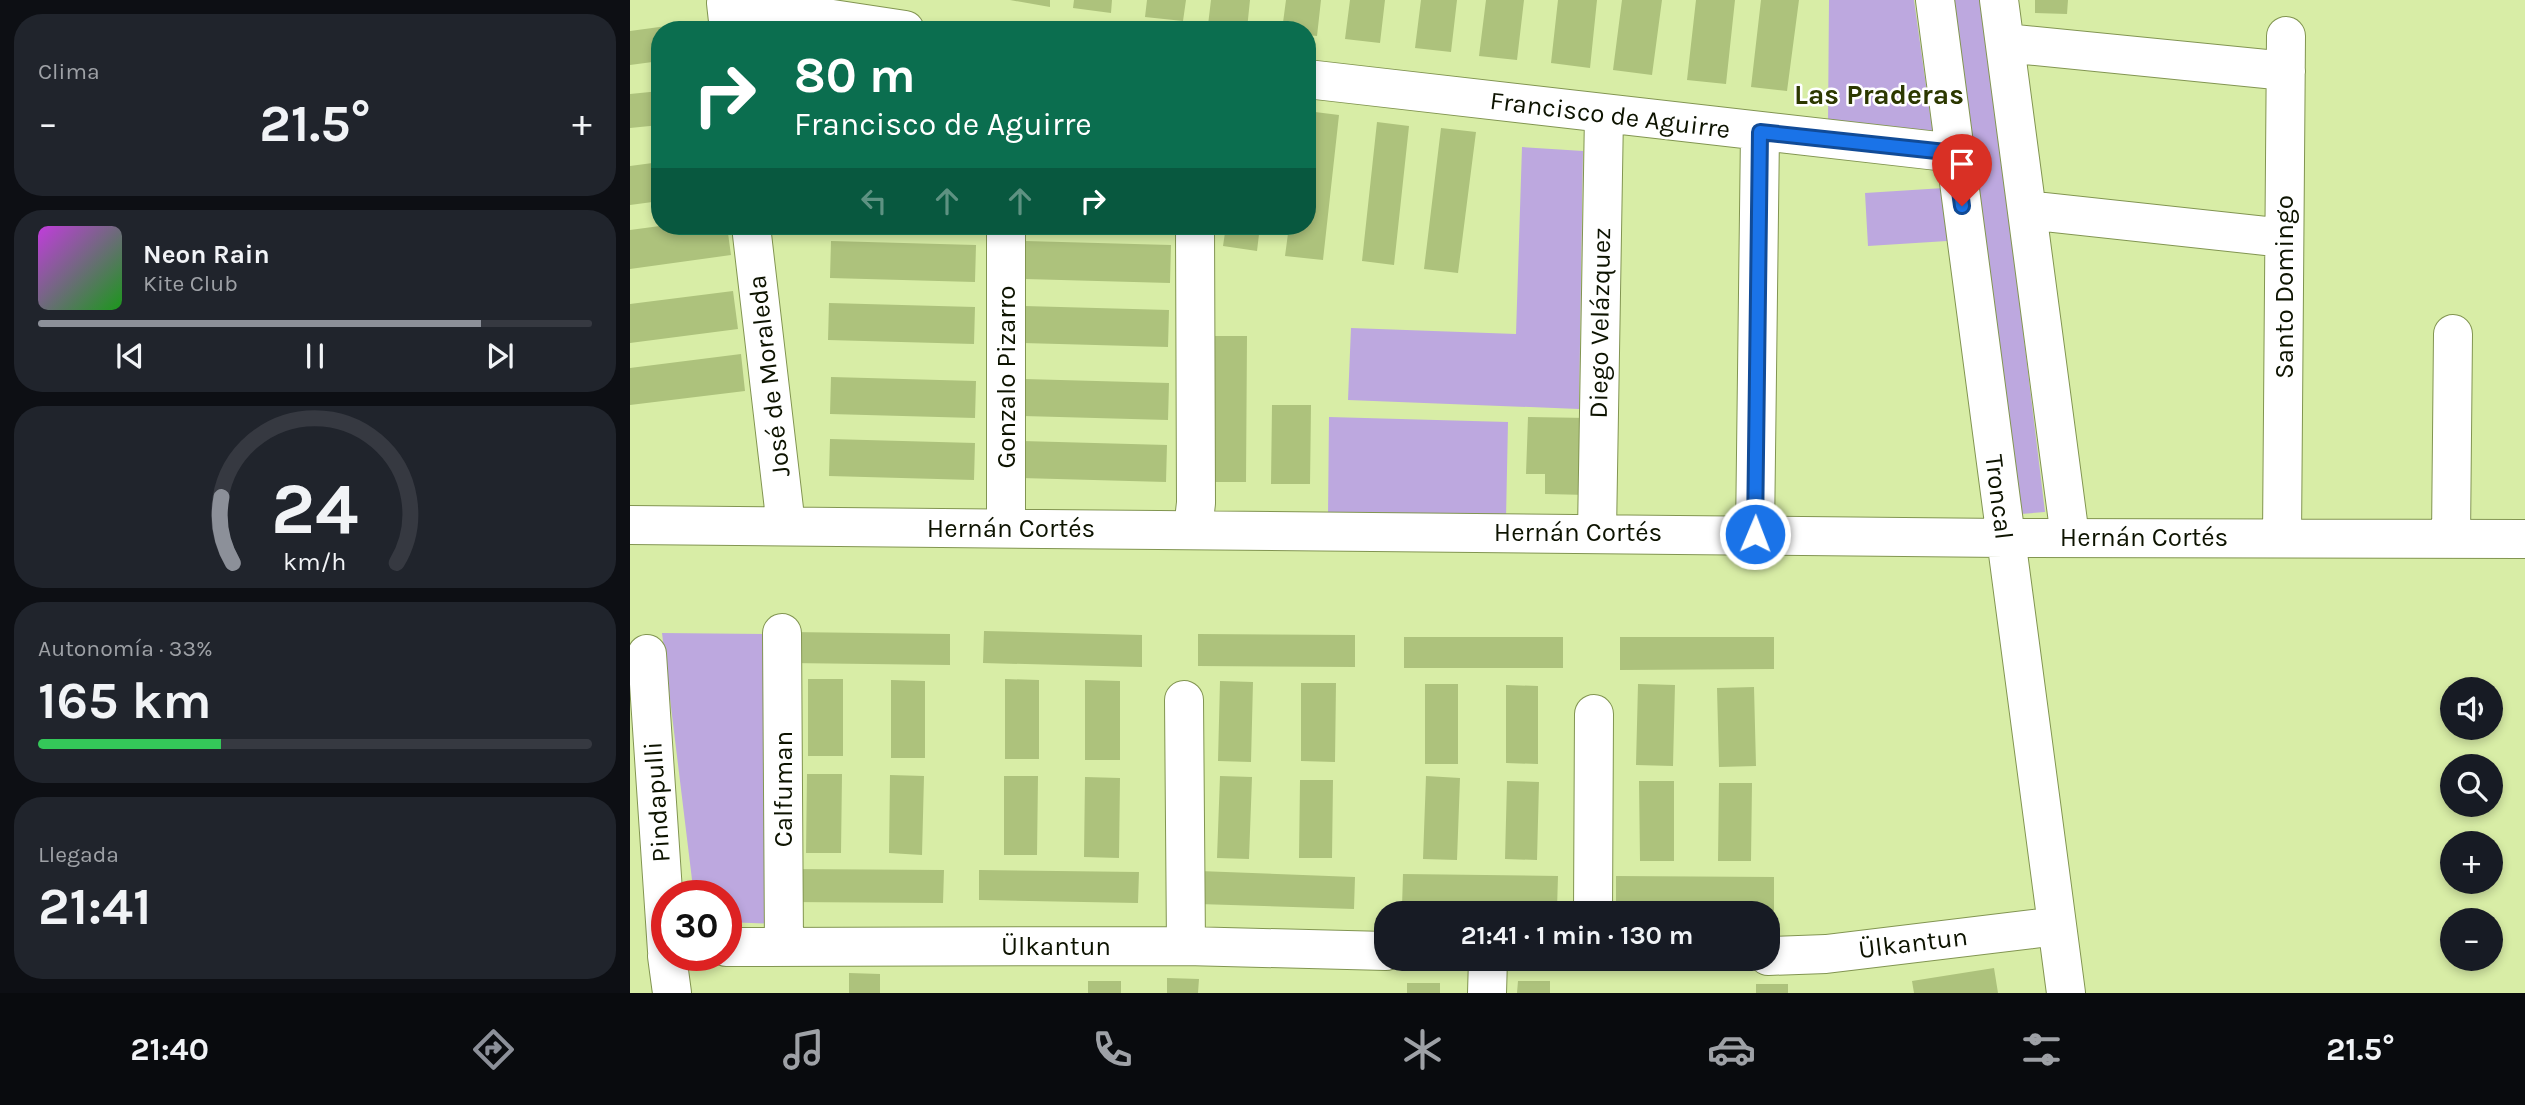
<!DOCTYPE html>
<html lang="es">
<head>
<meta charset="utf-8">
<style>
	body { margin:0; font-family:Karla,sans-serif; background:#20242c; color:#f1f3f6; height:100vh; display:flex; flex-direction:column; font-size:26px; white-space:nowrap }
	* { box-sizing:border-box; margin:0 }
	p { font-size:23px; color:#9ea1a6 }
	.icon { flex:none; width:38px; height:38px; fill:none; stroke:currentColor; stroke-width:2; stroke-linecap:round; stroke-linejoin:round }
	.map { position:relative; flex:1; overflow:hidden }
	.side { display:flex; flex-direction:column; gap:14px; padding:14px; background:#0d0f14; width:630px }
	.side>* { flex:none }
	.hud { position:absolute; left:21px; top:21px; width:665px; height:214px; border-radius:28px; box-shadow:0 4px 10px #0003; background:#0b6e4f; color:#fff; overflow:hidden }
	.controls { position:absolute; left:1810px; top:677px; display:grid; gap:14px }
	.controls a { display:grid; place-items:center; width:63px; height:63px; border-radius:50%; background:#171b24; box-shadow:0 4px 10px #0003; font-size:35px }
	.speed { position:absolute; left:21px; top:880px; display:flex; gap:14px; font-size:35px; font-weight:700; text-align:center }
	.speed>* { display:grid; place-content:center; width:91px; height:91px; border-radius:50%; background:#171b24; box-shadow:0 4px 10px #0003; line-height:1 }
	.speed .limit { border:10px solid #d22; background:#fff; color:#111 }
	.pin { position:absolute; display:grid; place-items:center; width:60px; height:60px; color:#fff; margin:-72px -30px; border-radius:50% 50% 50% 0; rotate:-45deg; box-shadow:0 0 7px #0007 }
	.pin .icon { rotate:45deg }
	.me { position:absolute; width:77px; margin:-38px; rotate:1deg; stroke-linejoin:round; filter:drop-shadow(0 0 5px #0008) }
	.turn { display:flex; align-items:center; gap:24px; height:147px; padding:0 28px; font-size:32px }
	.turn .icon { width:91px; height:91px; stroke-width:2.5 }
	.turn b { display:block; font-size:49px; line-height:60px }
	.lanes { display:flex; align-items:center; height:66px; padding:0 28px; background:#0003; justify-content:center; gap:35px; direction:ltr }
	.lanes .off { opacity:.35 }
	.big { font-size:52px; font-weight:700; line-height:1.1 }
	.side .tile { flex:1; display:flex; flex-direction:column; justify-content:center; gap:10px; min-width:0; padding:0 24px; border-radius:28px; background:#20242c }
	.side .dial { align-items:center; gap:0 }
	.dial svg { height:182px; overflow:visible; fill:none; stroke:#363941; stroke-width:7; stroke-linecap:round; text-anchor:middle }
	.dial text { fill:#f1f3f6; stroke:none }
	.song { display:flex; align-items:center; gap:21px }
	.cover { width:84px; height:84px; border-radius:10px; background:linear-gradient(135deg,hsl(290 70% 55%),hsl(120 70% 35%)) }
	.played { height:7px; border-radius:4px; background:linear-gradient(90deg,#8c9099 80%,#363941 80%) }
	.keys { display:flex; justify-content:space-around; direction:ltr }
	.heat { display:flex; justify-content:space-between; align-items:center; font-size:38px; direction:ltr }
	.charge { height:10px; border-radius:5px; background:linear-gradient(90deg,#34c759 33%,#363941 0) }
	.trip { position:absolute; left:744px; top:901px; width:406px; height:70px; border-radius:28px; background:#171b24; box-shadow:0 4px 10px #0003; font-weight:700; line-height:70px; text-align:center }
	.tab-bar { display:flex; height:112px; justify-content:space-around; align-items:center; background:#090b0e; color:#9ea1a6 }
	.tab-bar .icon { width:49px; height:49px }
	.tab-bar .current { color:#8c9099 }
	.tab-bar b { font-size:32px; color:#f1f3f6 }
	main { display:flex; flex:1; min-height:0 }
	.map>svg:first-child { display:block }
	.green { fill:#bda8df }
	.building { fill:#adc27c }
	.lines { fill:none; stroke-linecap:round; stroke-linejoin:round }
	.minor-casing { stroke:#829551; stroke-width:40 }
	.minor { stroke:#fff; stroke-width:38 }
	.route-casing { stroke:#114b97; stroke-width:18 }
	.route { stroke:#1a73e8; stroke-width:12 }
	.labels { text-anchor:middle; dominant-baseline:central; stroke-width:5; stroke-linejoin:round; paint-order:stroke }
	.street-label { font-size:26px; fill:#0d1300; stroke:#fff }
	.neighbourhood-label { font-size:28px; font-weight:bold; fill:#2c3800; stroke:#fff }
</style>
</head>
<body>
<main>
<section class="side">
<div class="tile"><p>Clima</p>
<div class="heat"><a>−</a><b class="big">21.5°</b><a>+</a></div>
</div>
<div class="tile">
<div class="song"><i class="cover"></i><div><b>Neon Rain</b><p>Kite Club</p></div></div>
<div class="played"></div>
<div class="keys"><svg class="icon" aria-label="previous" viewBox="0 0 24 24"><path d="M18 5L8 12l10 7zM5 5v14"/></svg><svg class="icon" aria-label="pause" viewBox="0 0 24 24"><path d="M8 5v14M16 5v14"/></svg><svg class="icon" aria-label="next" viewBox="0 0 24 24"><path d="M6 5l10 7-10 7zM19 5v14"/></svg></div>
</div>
<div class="tile dial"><svg viewBox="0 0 100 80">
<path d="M14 69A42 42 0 1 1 86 69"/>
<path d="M14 69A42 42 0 0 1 9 40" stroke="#8c9099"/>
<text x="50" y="56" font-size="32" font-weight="700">24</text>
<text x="50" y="72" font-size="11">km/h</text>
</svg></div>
<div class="tile"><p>Autonomía · 33%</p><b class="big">165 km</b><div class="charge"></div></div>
<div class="tile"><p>Llegada</p><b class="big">21:41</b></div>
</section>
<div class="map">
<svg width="1895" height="993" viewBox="0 0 1895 993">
	<rect width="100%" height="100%" fill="#d8eda6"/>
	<path class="green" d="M1199,0h85l20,142 -106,-19z
		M1324,0h29l62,512 -24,2z
		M892,147l61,4 -4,258 -231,-9 3,-72 165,6z
		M1314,188l3,53 -79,5 -3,-53z
		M699,417l179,5 -2,97 -178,-4z
		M32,633l113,1 4,290 -53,-2v-26h-32z"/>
	<path class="building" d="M380,0h40v7z
		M444,0h38l-1,13 -38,-5z
		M517,0h39l-3,21 -38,-4z
		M581,0h39l-3,29 -39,-4z
		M656,0h35l-4,36 -10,-1v-5h-25z
		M720,0h35l-5,43 -35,-4z
		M791,0h36l-6,52 -36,-4z
		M856,0h38l-7,60 -38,-4z
		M928,0h39l-7,68 -39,-5z
		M992,0h40l-10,75 -39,-5z
		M1066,0h39l-9,84 -39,-4z
		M1131,0h38l-12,91 -36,-4z
		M1405,0h33l-1,14 -32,-1z
		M59,23l1,7h-30v31l-30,4v-34z
		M30,91v34l-30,3v-34z
		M677,111l32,4 -16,145 -38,-4 4,-30h18z
		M747,122l32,4 -15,139 -32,-4z
		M811,128l35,4 -18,141 -34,-4z
		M30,162v39l-30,4v-39z
		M30,226h67l4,29 -101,14v-39z
		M596,226h34l-3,25 -34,-5z
		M201,241l145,4 -1,37 -145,-4z
		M395,241l146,4 -1,38 -145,-4z
		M103,291l5,38 -108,14v-39z
		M199,303l146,4 -1,37 -146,-4z
		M394,306l145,4 -1,37 -145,-4z
		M579,336h38l-1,146h-38z
		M111,354l4,37 -115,14v-37z
		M201,377l145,4 -1,37 -145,-4z
		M394,379l145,4 -1,37 -145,-4z
		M642,405h39l-1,79h-39z
		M898,417l61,1 -1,77 -43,-1v-20h-19z
		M200,439l145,4 -1,37 -145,-4z
		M392,441l145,4 -1,37 -145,-4z
		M354,631l158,4v32l-159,-4z
		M159,632l161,2v31l-161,-2z
		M568,634l157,1v32l-157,-1z
		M774,637h159v31h-159z
		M990,637h154v32l-154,1z
		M178,679h35v77h-35z
		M375,679l34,1v79h-34z
		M261,680l34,1v77h-34z
		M455,680l35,1v79h-35z
		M590,681l33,1 -2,80 -33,-1z
		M671,683h35l-1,79 -34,-1z
		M795,684h33v80h-33z
		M1008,684l37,1 -2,81 -37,-1z
		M876,685l32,1v78l-32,-1z
		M1124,687l2,79 -37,1 -2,-79z
		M177,774h35l-1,79h-35z
		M260,775l34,1 -2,79 -33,-2z
		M374,776h34l-1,79h-33z
		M590,776l32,1 -3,82 -32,-1z
		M796,776l34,2 -3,82 -34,-1z
		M455,777l35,1 -1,80 -35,-1z
		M670,780h33l-1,78h-33z
		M877,781l32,1 -2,78 -32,-1z
		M1009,781h35v80h-34z
		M1089,783h33l-1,78h-33z
		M157,869l157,1 -1,33 -156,-1z
		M349,870l160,2 -1,31 -159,-3z
		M569,871l156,6 -1,32 -156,-5z
		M773,874l155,2 -1,33 -155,-2z
		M986,876l158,1v34l-158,-2z
		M1364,968l4,25h-84l-2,-12z
		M219,973l31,1v19h-31z
		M537,978l32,1 -1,14h-31z
		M458,981h33v12h-33z
		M888,981h32v12h-33z
		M777,983h33v10h-33z
		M1126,984h32v9h-32z"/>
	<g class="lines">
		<defs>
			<path id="minor" d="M1305,0l131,993
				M1369,0l71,537
				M99,30l-3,-27 179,27
				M1375,43l281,28
				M677,79l648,74
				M1397,210l257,28
				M121,226l35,300
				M376,226v302
				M0,525l1374,13 521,1
				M563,529l3,-26 -1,-277
				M967,532l7,-418
				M1125,534l5,-402
				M1652,537l4,-501
				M1821,538l2,-204
				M152,633l2,312
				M17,654l20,297
				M554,700l2,246
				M963,914l1,-200
				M96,947l460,-1 200,5
				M37,956l5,37
				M1138,956l58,-2 231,-28
				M857,993l1,-34"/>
		</defs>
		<use href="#minor" class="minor-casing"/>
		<use href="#minor" class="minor"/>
	</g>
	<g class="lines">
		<defs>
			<path id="route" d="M1125,534l5,-402 195,21 7,53"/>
		</defs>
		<use href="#route" class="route-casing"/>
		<use href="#route" class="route"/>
	</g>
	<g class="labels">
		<g class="street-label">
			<text transform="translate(980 115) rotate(7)">Francisco de Aguirre</text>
			<text transform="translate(1654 287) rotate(-90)">Santo Domingo</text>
			<text transform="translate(970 323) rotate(-89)">Diego Velázquez</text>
			<text transform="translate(139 376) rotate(-97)">José de Moraleda</text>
			<text transform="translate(376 377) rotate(-90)">Gonzalo Pizarro</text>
			<text transform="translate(1369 497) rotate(83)">Troncal</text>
			<text x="381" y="528">Hernán Cortés</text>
			<text x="948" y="532">Hernán Cortés</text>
			<text x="1514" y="537">Hernán Cortés</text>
			<text transform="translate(153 789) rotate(-90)">Calfuman</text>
			<text transform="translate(27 802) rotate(-94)">Pindapulli</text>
			<text transform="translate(1283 943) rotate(-7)">Ülkantun</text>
			<text x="426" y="946">Ülkantun</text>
		</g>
		<g class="neighbourhood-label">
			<text x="1249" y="94">Las Praderas</text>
		</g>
	</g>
</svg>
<div class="controls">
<a><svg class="icon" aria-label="sound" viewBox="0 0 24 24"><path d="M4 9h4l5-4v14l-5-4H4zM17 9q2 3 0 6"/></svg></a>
<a><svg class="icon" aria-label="search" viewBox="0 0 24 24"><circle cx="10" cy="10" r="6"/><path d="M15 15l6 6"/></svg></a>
<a>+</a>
<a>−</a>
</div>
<div class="speed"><div class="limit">30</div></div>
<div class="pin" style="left:1332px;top:206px;background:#d93025"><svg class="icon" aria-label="arrive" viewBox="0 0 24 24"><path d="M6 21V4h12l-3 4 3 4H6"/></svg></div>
<svg class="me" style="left:1125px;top:534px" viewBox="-20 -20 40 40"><circle r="17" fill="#1a73e8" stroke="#fff" stroke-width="3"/><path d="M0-11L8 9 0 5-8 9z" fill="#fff"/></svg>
<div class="trip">21:41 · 1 min · 130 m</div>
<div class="hud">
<div class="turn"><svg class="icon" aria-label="right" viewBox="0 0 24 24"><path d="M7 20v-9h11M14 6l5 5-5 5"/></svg><div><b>80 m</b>Francisco de Aguirre</div></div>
<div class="lanes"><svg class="icon off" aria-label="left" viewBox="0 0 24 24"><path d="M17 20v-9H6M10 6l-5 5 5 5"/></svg><svg class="icon off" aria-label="ahead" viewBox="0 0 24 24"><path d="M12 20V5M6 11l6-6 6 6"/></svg><svg class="icon off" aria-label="ahead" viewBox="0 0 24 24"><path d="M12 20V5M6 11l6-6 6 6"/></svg><svg class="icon" aria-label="right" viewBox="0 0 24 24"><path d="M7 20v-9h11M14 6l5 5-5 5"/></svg></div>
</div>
</div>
</main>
<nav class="tab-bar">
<b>21:40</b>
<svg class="icon current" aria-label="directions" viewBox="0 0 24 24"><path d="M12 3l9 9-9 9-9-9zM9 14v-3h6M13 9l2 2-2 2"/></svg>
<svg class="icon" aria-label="music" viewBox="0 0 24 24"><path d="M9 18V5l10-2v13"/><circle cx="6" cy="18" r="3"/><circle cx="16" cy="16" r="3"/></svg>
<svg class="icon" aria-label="phone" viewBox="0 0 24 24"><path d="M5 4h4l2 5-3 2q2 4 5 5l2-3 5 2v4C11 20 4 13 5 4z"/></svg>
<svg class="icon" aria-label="climate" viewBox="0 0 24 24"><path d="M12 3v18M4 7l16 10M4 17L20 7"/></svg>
<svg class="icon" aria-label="car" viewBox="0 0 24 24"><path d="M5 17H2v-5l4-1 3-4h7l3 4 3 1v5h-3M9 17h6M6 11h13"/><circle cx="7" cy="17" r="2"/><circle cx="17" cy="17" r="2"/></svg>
<svg class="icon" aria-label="filters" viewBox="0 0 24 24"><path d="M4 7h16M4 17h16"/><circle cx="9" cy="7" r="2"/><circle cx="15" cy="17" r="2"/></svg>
<b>21.5°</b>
</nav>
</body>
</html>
